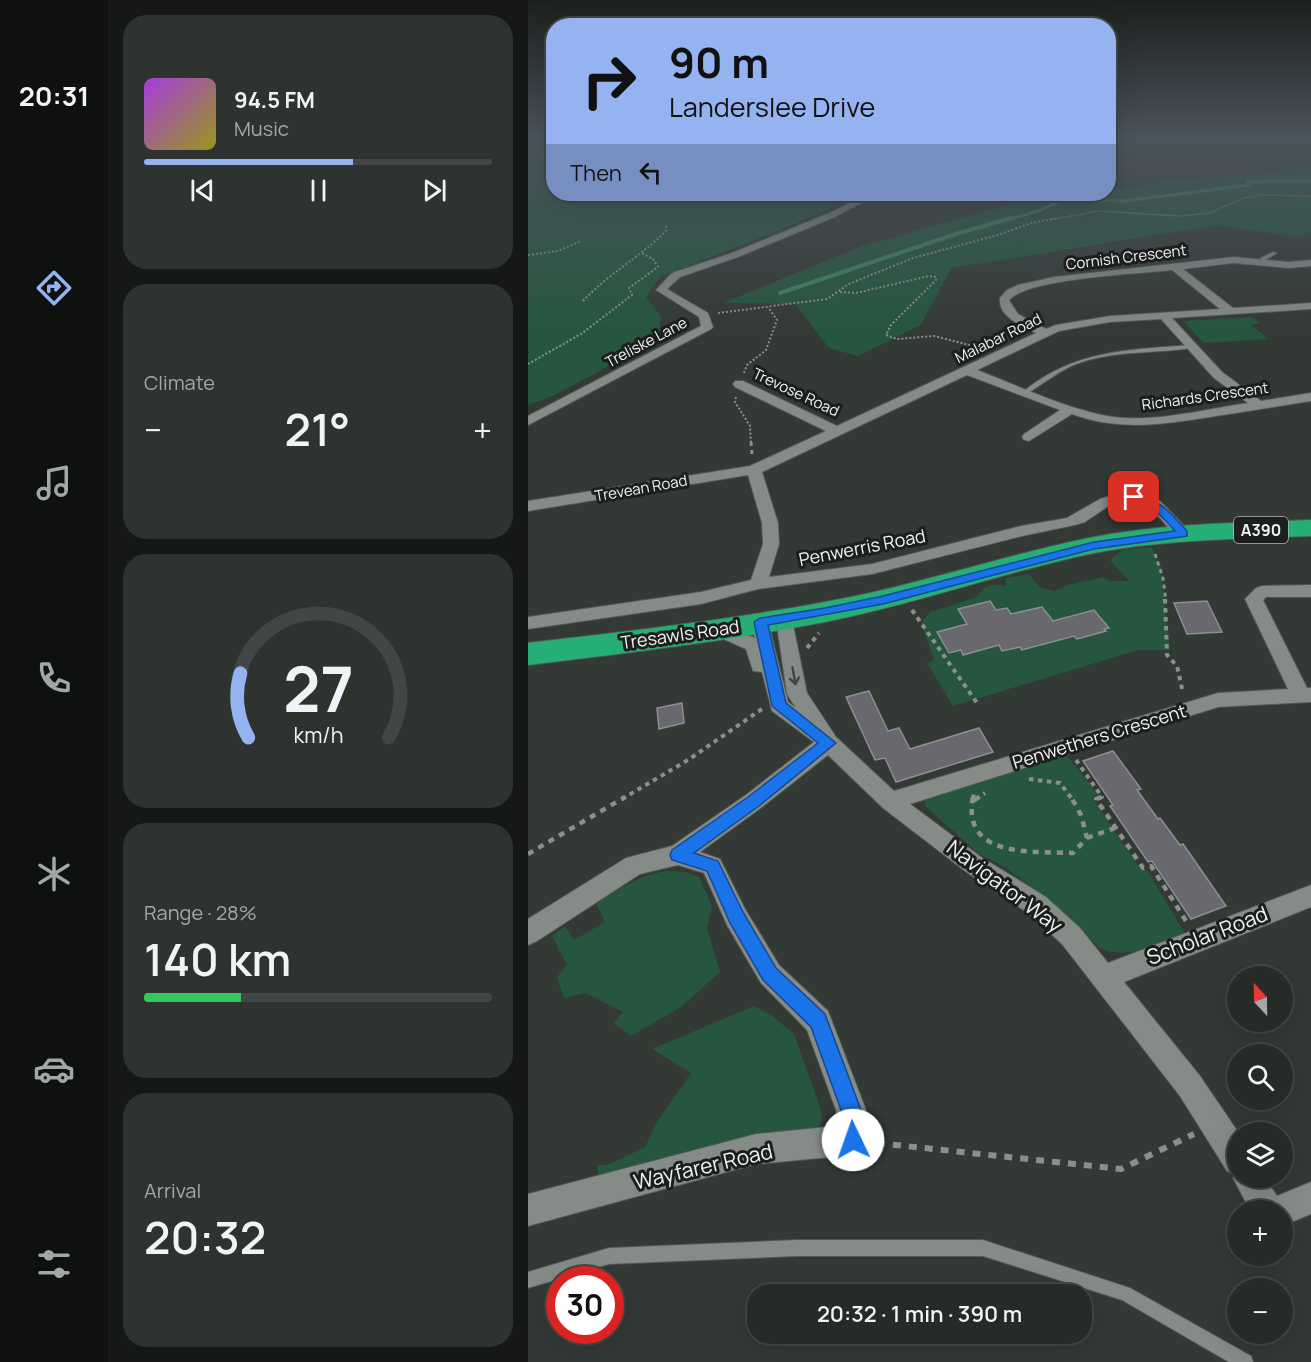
<!DOCTYPE html>
<html lang="en">
<head>
<meta charset="utf-8">
<style>
	body { margin:0; font-family:Manrope,sans-serif; background:#2e3330; color:#f1f3f6; height:100vh; display:flex; flex-direction:column; font-size:22px; white-space:nowrap }
	* { box-sizing:border-box; margin:0 }
	p { font-size:20px; color:#a4a7a8 }
	.icon { flex:none; width:33px; height:33px; fill:none; stroke:currentColor; stroke-width:2; stroke-linecap:round; stroke-linejoin:round }
	.map { position:relative; flex:1; overflow:hidden }
	.sheet { display:flex; flex-direction:column; gap:15px; padding:15px; background:#151816; width:420px }
	.sheet>* { flex:none }
	.top-card { position:absolute; left:18px; top:18px; width:570px; height:183px; border-radius:24px; box-shadow:0 6px 24px #0002,0 0 0 2px #424745; background:#95b2f1; color:#111; overflow:hidden }
	.needle { width:39px; rotate:338deg }
	.buttons { position:absolute; left:699px; top:966px; display:grid; gap:12px }
	.buttons a { display:grid; place-items:center; width:66px; height:66px; border-radius:50%; background:#262b28; box-shadow:0 6px 24px #0002,0 0 0 2px #424745; font-size:30px }
	.speed { position:absolute; left:18px; top:1266px; display:flex; gap:12px; font-size:30px; font-weight:700; text-align:center }
	.speed>* { display:grid; place-content:center; width:78px; height:78px; border-radius:50%; background:#262b28; box-shadow:0 6px 24px #0002,0 0 0 2px #424745; line-height:1 }
	.speed .limit { border:9px solid #d22; background:#fff; color:#111 }
	.pin { position:absolute; display:grid; place-items:center; width:51px; height:51px; color:#fff; margin:-26px; border-radius:12px; box-shadow:0 3px 9px #0006 }
	.me { position:absolute; width:66px; margin:-33px; rotate:357deg; stroke-linejoin:round; filter:drop-shadow(0 0 4px #0008) }
	.turn { display:flex; align-items:center; gap:21px; height:126px; padding:0 24px; font-size:27px }
	.turn .icon { width:78px; height:78px; stroke-width:2.5 }
	.turn b { display:block; font-size:42px; line-height:51px }
	.then { display:flex; align-items:center; height:57px; padding:0 24px; background:#0003; gap:12px; font-size:22px }
	.big { font-size:45px; font-weight:600; line-height:1.1 }
	.sheet .widget { flex:1; display:flex; flex-direction:column; justify-content:center; gap:9px; min-width:0; padding:0 21px; border-radius:24px; background:#2e3330 }
	.sheet .dial { align-items:center; gap:0 }
	.dial svg { height:156px; overflow:visible; fill:none; stroke:#424745; stroke-width:7; stroke-linecap:round; text-anchor:middle }
	.dial text { fill:#f1f3f6; stroke:none }
	.song { display:flex; align-items:center; gap:18px }
	.cover { width:72px; height:72px; border-radius:9px; background:linear-gradient(135deg,hsl(280 70% 55%),hsl(60 70% 35%)) }
	.played { height:6px; border-radius:3px; background:linear-gradient(90deg,#95b2f1 60%,#424745 60%) }
	.keys { display:flex; justify-content:space-around; direction:ltr }
	.heat { display:flex; justify-content:space-between; align-items:center; font-size:33px; direction:ltr }
	.charge { height:9px; border-radius:4px; background:linear-gradient(90deg,#34c759 28%,#424745 0) }
	.trip { position:absolute; left:219px; top:1284px; width:345px; height:60px; border-radius:24px; background:#262b28; box-shadow:0 6px 24px #0002,0 0 0 2px #424745; font-weight:600; line-height:60px; text-align:center }
	main { display:flex; flex:1; min-height:0 }
	.tab-bar { display:flex; flex-direction:column; width:108px; justify-content:space-around; align-items:center; background:#0f1110; color:#a4a7a8 }
	.tab-bar .icon { width:42px; height:42px }
	.tab-bar .on { color:#95b2f1 }
	.tab-bar b { font-size:27px; color:#f1f3f6 }
	.map>svg:first-child { display:block }
	.green { fill:#26563e }
	.lines { fill:none; stroke-linecap:round; stroke-linejoin:round }
	.stream-far1 { stroke:#408260; stroke-width:3 }
	.stream { stroke:#408260; stroke-width:4 }
	.building { fill:#68686e; stroke:#8d8d94; stroke-width:1.5 }
	.lane-casing { stroke:#525754; stroke-width:2 }
	.street-casing { stroke:#525754; stroke-width:2 }
	.highway-casing { stroke:#525754; stroke-width:2 }
	.path-far5 { stroke:#8b908c; stroke-width:1.5; stroke-dasharray:1.5 1.5; stroke-linecap:butt }
	.path-far4 { stroke:#8b908c; stroke-width:2; stroke-dasharray:2 2; stroke-linecap:butt }
	.path-far3 { stroke:#8b908c; stroke-width:3; stroke-dasharray:4 4; stroke-linecap:butt }
	.path-far2 { stroke:#8b908c; stroke-width:4; stroke-dasharray:4.5 4.5; stroke-linecap:butt }
	.path-far1 { stroke:#8b908c; stroke-width:4.5; stroke-dasharray:6 6; stroke-linecap:butt }
	.path { stroke:#8b908c; stroke-width:6; stroke-dasharray:8 8; stroke-linecap:butt }
	.lane { fill:#858b87; fill-rule:evenodd }
	.street { fill:#858b87; fill-rule:evenodd }
	.highway { fill:#25af74; fill-rule:evenodd }
	.oneway { stroke:#414543 }
	.route { fill:#1a73e8; stroke:#114b97; stroke-width:1.5 }
	.labels { text-anchor:middle; dominant-baseline:central; stroke-width:6; stroke-linejoin:round; paint-order:stroke }
	.far-street-label { font-size:15px; fill:#f0f4f1; stroke:#1d1f1e }
	.shield { fill:#1d1f1e; stroke:#b1b4b2; stroke-width:1.5 }
	.shield-label { font-size:16px; font-weight:bold; fill:#f0f4f1 }
	.street-label { font-size:18px; fill:#f0f4f1; stroke:#1d1f1e }
	.near-street-label { font-size:21px; fill:#f0f4f1; stroke:#1d1f1e }
</style>
</head>
<body>
<main>
<nav class="tab-bar">
<b>20:31</b>
<svg class="icon on" aria-label="directions" viewBox="0 0 24 24"><path d="M12 3l9 9-9 9-9-9zM9 14v-3h6M13 9l2 2-2 2"/></svg>
<svg class="icon" aria-label="music" viewBox="0 0 24 24"><path d="M9 18V5l10-2v13"/><circle cx="6" cy="18" r="3"/><circle cx="16" cy="16" r="3"/></svg>
<svg class="icon" aria-label="phone" viewBox="0 0 24 24"><path d="M5 4h4l2 5-3 2q2 4 5 5l2-3 5 2v4C11 20 4 13 5 4z"/></svg>
<svg class="icon" aria-label="climate" viewBox="0 0 24 24"><path d="M12 3v18M4 7l16 10M4 17L20 7"/></svg>
<svg class="icon" aria-label="car" viewBox="0 0 24 24"><path d="M5 17H2v-5l4-1 3-4h7l3 4 3 1v5h-3M9 17h6M6 11h13"/><circle cx="7" cy="17" r="2"/><circle cx="17" cy="17" r="2"/></svg>
<svg class="icon" aria-label="filters" viewBox="0 0 24 24"><path d="M4 7h16M4 17h16"/><circle cx="9" cy="7" r="2"/><circle cx="15" cy="17" r="2"/></svg>
</nav>
<section class="sheet">
<div class="widget">
<div class="song"><i class="cover"></i><div><b>94.5 FM</b><p>Music</p></div></div>
<div class="played"></div>
<div class="keys"><svg class="icon" aria-label="previous" viewBox="0 0 24 24"><path d="M18 5L8 12l10 7zM5 5v14"/></svg><svg class="icon" aria-label="pause" viewBox="0 0 24 24"><path d="M8 5v14M16 5v14"/></svg><svg class="icon" aria-label="next" viewBox="0 0 24 24"><path d="M6 5l10 7-10 7zM19 5v14"/></svg></div>
</div>
<div class="widget"><p>Climate</p>
<div class="heat"><a>−</a><b class="big">21°</b><a>+</a></div>
</div>
<div class="widget dial"><svg viewBox="0 0 100 80">
<path d="M14 69A42 42 0 1 1 86 69"/>
<path d="M14 69A42 42 0 0 1 10 36" stroke="#95b2f1"/>
<text x="50" y="56" font-size="32" font-weight="700">27</text>
<text x="50" y="72" font-size="11">km/h</text>
</svg></div>
<div class="widget"><p>Range · 28%</p><b class="big">140 km</b><div class="charge"></div></div>
<div class="widget"><p>Arrival</p><b class="big">20:32</b></div>
</section>
<div class="map">
<svg width="783" height="1362" viewBox="0 0 783 1362">
	<rect width="100%" height="100%" fill="#333935"/>
	<path class="green" d="M0,140h25l1,54h308l-84,37 -118,46 -14,20 15,19 -2,23 -104,56 -27,10z
		M783,169v23l-15,-1 15,4v37l-16,5 -76,-12 -268,43 -30,57 -63,31 -29,-8 -34,-44 -72,-1 139,-57 156,-44 8,-8h82l1,-7 11,3 39,-8z
		M723,317l10,6 -10,2 18,14 -65,4 -21,-22z
		M624,547l9,20 9,83h-32l-185,56 -26,-43 7,-3 -13,-37 10,-12c6,0 42,-12 46,-15 3,-2 4,-5 6,-7 6,-6 15,-4 23,-3v-8l23,-4 11,14 15,3 12,-6 37,-8 6,4h19l-19,-21 12,-10z
		M535,751l31,38 3,5 -5,4 50,73 5,-1 39,65c-24,8 -62,26 -86,13l-50,-47 -44,-33 -28,-15 -53,-47v-9z
		M138,871l19,1 14,5 13,29 -5,22 13,44 -39,35 -50,29 -17,-13 9,-11 -37,-19 -22,5 -7,-21 10,-12 -15,-29 13,-10 9,14 31,-18 -9,-18c22,-15 43,-29 70,-33z
		M226,1006l17,9 23,19 26,73 2,12 -4,13 -220,44 -1,-11h11l37,-18 12,-25 34,-49 -39,-24z"/>
	<g class="lines">
		<path class="stream-far1" d="M479,220l34,-10 24,-11 59,2 125,-16 -1,-3 63,-1"/>
		<path class="stream" d="M252,293l179,-60 53,-15"/>
	</g>
	<path class="building" d="M462,601l6,9 11,-2 4,6 31,-7 11,14 41,-11 15,18 -5,1 2,2 -29,8 -3,-3 -52,14 -2,-3 -18,4 -3,-6 -36,10 -2,-5 -12,3 -12,-21 30,-8 -9,-15z
		M679,601l15,31 -35,2 -13,-31z
		M341,691l19,40 11,-3 11,21 69,-21 14,24 -97,30 -11,-24 -10,2 -29,-63z
		M154,703l2,20 -25,6 -2,-21z
		M585,751l28,38 -4,1 21,29 2,-1 20,27 3,-1 43,62 -35,13 -39,-58 -4,1 -38,-56 3,-1 -30,-44z"/>
	<g class="lines">
		<defs>
			<path id="lane" d="M745,252l4,1 -12,7 -2,4h-4l2,-6z
				M662,345l3,2 -1,1c-39,6 -78,2 -116,16 -17,7 -32,19 -48,29l-5,-1c50,-42 105,-42 167,-47z
				M269,1240h186l147,48 121,68 2,6h-24l-107,-62 -139,-44h-186l-188,8 -81,24v-16l81,-24z"/>
			<path id="street" d="M341,194h9l-43,23 -97,40 -58,20 -13,12 41,24 5,14 -2,2 -183,96v-9l173,-90 -2,-9 -43,-27 16,-17 60,-20 97,-40z
				M706,257l55,5 22,-2v6l-22,2 -55,-5 -51,6 50,39 78,-5v6l-139,9 50,54 39,29 50,-8v8c-32,5 -63,10 -95,15 -49,8 -96,16 -144,-2l-43,27 -5,-1 -2,-3 2,-3 36,-24 -93,-35 -205,97 16,51 1,21 -10,33 103,-13 149,-38 46,-8 33,-19 25,-8 35,10 29,30 2,3 -2,3h-12l-27,-30 -24,-6 -16,4 -25,17 -10,3 -53,11 -150,38 -114,15 -57,15 -173,25v-12l173,-25 50,-12 12,-36 -1,-21 -14,-48 -220,36v-10l222,-35 76,-35 -91,-44 -2,-3 2,-3h8l94,45 199,-93c-13,-6 -39,-17 -36,-35l7,-8 11,-5 36,-8zM644,270l48,39 -110,7 -54,9 -10,4 -28,-15 -9,-14c20,-22 130,-26 163,-30zM633,319l53,59 34,25c-41,6 -83,17 -123,15 -44,-2 -106,-32 -148,-48l82,-39 51,-9z
				M783,585v12h-45l-3,3 44,88h4v14l-93,5 -308,97 71,53 65,40 34,31 28,35 203,-78v22l-187,75 76,94 38,56v46h27l12,18 34,-14v32l-29,12v-16h-32l-17,-32 1,-4 -7,-3 -47,-75 -118,-152 -34,-31 -63,-42 -82,-63 -55,-53 -66,52 -62,45 20,7 25,50 34,56 49,46 38,99 2,30 -4,11 -11,4 -97,9 -228,62v-32l228,-60 81,-8 -1,-16 -29,-80 -46,-47 -34,-58 -23,-52 -26,-8 -38,9 -103,67 -9,4v-26l98,-61 46,-12 74,-51 68,-53 -42,-31 -10,-39 -9,-1 -7,-22 -36,-16 -3,-4 3,-4h12l33,13 -3,-16 3,-4h12l21,84 8,6 -9,-14 -11,-75 3,-4h12l16,78 29,44 58,54 324,-98 70,-4 -43,-90 11,-11 6,-2z"/>
			<path id="highway" d="M783,520v16c-72,3 -146,3 -217,17 -91,19 -178,51 -269,69 -98,19 -198,31 -297,43v-22c110,-13 220,-25 328,-47 80,-17 158,-43 238,-59 71,-14 145,-14 217,-17z"/>
		</defs>
		<use href="#lane" class="lane-casing"/>
		<use href="#street" class="street-casing"/>
		<use href="#highway" class="highway-casing"/>
		<path class="path-far5" d="M522,220l48,-9 82,5 29,-3 35,-15 17,-3 50,1"/>
		<path class="path-far4" d="M0,255l30,-4 23,-10
			M312,292l16,1 73,-17 7,1v3l-45,45 -5,10 11,4 37,-3 47,12
			M55,301c25,-27 57,-44 83,-70v-6
			M190,313l109,-14 22,-15 64,-26 85,-23 33,-12 27,-5
			M0,364l53,-30 51,-39 -3,-7 29,-21 -5,-8 -11,-6
			M216,373l3,-8 19,-15 11,-30 -9,-13
			M208,397l-1,5 15,24 1,17"/>
		<path class="path-far3" d="M223,442l1,12
			M627,554l8,24 3,23"/>
		<path class="path-far2" d="M637,599l2,56 10,11 6,27
			M384,610l65,93
			M279,648l12,-15
			M548,760l26,37 -5,2
			M501,779l31,4 12,16
			M94,799l66,-39 74,-51
			M445,799l1,-6
			M448,799l9,-6"/>
		<path class="path-far1" d="M445,797c-12,62 61,54 100,56l14,-15 -6,-23 -10,-18
			M573,797l-5,2 47,69 8,-2 37,58
			M445,801l6,-4
			M559,838l28,-10
			M0,854l97,-57"/>
		<path class="path" d="M349,1143l244,26 73,-35"/>
		<use href="#lane" class="lane"/>
		<use href="#street" class="street"/>
		<use href="#highway" class="highway"/>
	</g>
	<defs><path id="oneway-shaft" d="M-6 0H5M1.5-3L5.5 0L1.5 3" fill="none" stroke-width="1.6" stroke-linecap="round" stroke-linejoin="round" transform="scale(1.5)"/></defs>
	<use class="oneway" href="#oneway-shaft" transform="translate(266 676) rotate(80)"/>
	<linearGradient id="sky" x2="0" y2="1"><stop stop-color="#1c1f1d"/><stop offset="0.42" stop-color="#4a545c"/><stop offset="1" stop-color="#4a545c" stop-opacity="0"/></linearGradient>
	<rect width="783" height="331" fill="url(#sky)"/>
	<path class="route" d="M606,494c28,7 35,17 53,37v5l-93,13 -211,55 -115,21 18,78 50,40 -77,63 -65,47 24,8 25,51 33,56 49,46 36,96 2,30 -3,8 -7,3 -8,-3 -3,-8 -1,-30 -30,-83 -48,-47 -33,-57 -23,-52 -35,-11 -2,-5 2,-5 76,-53 70,-54 -46,-37 -18,-84 6,-4 65,-10 58,-12 211,-54 81,-11c-14,-16 -23,-26 -44,-32v-4z"/>
	<g class="labels">
		<g class="far-street-label">
			<text transform="translate(598 257) rotate(-7)">Cornish Crescent</text>
			<text transform="translate(470 338) rotate(-26)">Malabar Road</text>
			<text transform="translate(118 342) rotate(-28)">Treliske Lane</text>
			<text transform="translate(268 392) rotate(25)">Trevose Road</text>
			<text transform="translate(677 396) rotate(-8)">Richards Crescent</text>
			<text transform="translate(113 488) rotate(-10)">Trevean Road</text>
		</g>
		<rect class="shield" x="706" y="517" width="54" height="26" rx="4.5"/>
		<g class="shield-label">
			<text x="733" y="530">A390</text>
		</g>
		<g class="street-label">
			<text transform="translate(334 547) rotate(-11)">Penwerris Road</text>
			<text transform="translate(152 634) rotate(-8)">Tresawls Road</text>
			<text transform="translate(571 736) rotate(-17)">Penwethers Crescent</text>
		</g>
		<g class="near-street-label">
			<text transform="translate(477 886) rotate(37)">Navigator Way</text>
			<text transform="translate(679 935) rotate(-21)">Scholar Road</text>
			<text transform="translate(175 1166) rotate(-13)">Wayfarer Road</text>
		</g>
	</g>
</svg>
<div class="buttons">
<a><svg class="needle" viewBox="-14 -14 28 28"><path d="M0-13l5 13h-10z" fill="#e53935"/><path d="M0 13l5-13h-10z" fill="#a4a7a8"/></svg></a>
<a><svg class="icon" aria-label="search" viewBox="0 0 24 24"><circle cx="10" cy="10" r="6"/><path d="M15 15l6 6"/></svg></a>
<a><svg class="icon" aria-label="layers" viewBox="0 0 24 24"><path d="M12 4l9 5-9 5-9-5zM3 14l9 5 9-5"/></svg></a>
<a>+</a>
<a>−</a>
</div>
<div class="speed"><div class="limit">30</div></div>
<div class="pin" style="left:606px;top:497px;background:#d93025"><svg class="icon" aria-label="arrive" viewBox="0 0 24 24"><path d="M6 21V4h12l-3 4 3 4H6"/></svg></div>
<svg class="me" style="left:325px;top:1140px" viewBox="-20 -20 40 40"><circle r="19" fill="#fff"/><path d="M0-13L10 11 0 6-10 11z" fill="#1a73e8"/></svg>
<div class="trip">20:32 · 1 min · 390 m</div>
<div class="top-card">
<div class="turn"><svg class="icon" aria-label="right" viewBox="0 0 24 24"><path d="M7 20v-9h11M14 6l5 5-5 5"/></svg><div><b>90 m</b>Landerslee Drive</div></div>
<div class="then">Then<svg class="icon" aria-label="left" viewBox="0 0 24 24"><path d="M17 20v-9H6M10 6l-5 5 5 5"/></svg></div>
</div>
</div>
</main>
</body>
</html>
